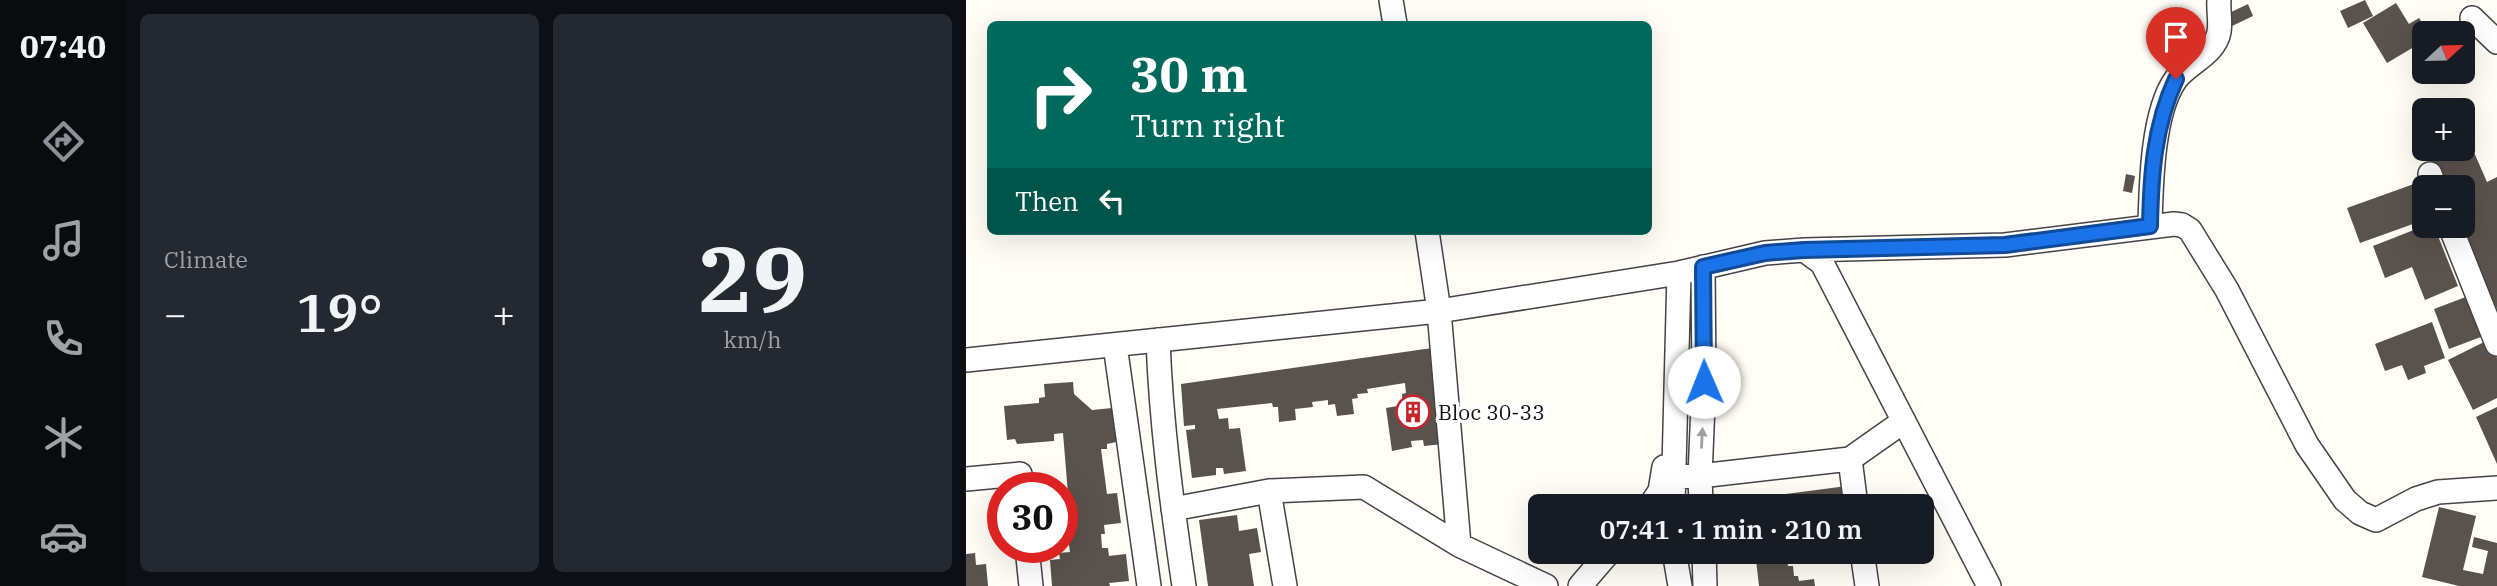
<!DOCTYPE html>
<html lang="en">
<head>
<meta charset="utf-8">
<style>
	body { margin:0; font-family:"IBM Plex Serif",serif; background:#242831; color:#f1f3f6; height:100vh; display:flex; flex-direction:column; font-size:26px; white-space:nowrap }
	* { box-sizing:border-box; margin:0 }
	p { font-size:23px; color:#9ea1a6 }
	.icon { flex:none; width:38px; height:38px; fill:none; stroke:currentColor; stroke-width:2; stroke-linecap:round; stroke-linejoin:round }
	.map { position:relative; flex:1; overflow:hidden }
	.sheet { display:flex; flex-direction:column; gap:14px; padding:14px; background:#0d0f14; width:840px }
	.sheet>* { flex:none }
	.guide { position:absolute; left:21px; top:21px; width:665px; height:214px; border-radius:10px; box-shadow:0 7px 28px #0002; background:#00695c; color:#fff; overflow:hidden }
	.needle { width:46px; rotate:68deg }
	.fabs { position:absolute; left:1446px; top:21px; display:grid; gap:14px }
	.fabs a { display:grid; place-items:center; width:63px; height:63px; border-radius:10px; background:#171b24; box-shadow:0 7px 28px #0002; font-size:35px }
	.speed { position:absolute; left:21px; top:472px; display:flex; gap:14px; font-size:35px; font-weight:700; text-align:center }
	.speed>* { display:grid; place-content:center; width:91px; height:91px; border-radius:50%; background:#171b24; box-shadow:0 7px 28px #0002; line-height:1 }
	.speed .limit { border:10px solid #d22; background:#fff; color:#111 }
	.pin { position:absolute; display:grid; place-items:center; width:60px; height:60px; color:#fff; margin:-72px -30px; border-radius:50% 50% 50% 0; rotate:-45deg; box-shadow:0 0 7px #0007 }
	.pin .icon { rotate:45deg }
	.me { position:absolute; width:77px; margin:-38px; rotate:359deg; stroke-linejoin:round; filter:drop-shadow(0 0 5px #0008) }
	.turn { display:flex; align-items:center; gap:24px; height:147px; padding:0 28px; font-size:32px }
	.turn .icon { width:91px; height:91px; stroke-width:2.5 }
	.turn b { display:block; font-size:49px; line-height:60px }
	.then { display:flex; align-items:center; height:66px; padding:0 28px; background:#0003; gap:14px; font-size:26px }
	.big { font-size:52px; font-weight:600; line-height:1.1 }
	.sheet .widget { flex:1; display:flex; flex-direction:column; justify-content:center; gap:10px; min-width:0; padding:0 24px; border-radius:10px; background:#242831 }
	.sheet .dial { align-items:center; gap:0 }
	.dial b { font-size:91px; line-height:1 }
	.heat { display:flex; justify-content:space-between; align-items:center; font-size:38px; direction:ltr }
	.sheet .tiles { flex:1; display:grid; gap:14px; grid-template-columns:repeat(2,1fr) }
	.trip { position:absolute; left:562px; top:494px; width:406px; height:70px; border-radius:10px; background:#171b24; box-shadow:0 7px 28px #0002; font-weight:600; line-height:70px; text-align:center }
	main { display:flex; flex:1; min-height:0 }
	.menu { display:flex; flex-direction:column; width:126px; justify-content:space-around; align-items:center; background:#090b0e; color:#9ea1a6 }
	.menu .icon { width:49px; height:49px }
	.menu .on { color:#8c9099 }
	.menu b { font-size:32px; color:#f1f3f6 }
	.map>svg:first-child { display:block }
	.building { fill:#5a524d }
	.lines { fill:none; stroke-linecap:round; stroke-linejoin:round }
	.minor-casing { stroke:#444; stroke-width:26 }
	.minor { stroke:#fff; stroke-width:23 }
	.oneway { fill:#a0a0a0 }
	.route-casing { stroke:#114b97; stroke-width:18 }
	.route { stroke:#1a73e8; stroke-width:12 }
	.labels { text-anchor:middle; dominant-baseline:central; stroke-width:7; stroke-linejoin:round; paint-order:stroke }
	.poi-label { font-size:21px; fill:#111; stroke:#fff; text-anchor:start }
</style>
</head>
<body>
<main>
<nav class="menu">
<b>07:40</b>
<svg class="icon on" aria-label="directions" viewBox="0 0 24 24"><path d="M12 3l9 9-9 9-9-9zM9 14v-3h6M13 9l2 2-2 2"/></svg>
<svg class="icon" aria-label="music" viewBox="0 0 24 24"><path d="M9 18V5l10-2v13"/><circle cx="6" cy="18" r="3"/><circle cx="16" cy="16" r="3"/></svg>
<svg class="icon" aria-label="phone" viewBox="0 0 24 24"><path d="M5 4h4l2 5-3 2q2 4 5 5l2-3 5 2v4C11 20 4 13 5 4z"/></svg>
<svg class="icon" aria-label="climate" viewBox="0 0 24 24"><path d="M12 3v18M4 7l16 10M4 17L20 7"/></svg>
<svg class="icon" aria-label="car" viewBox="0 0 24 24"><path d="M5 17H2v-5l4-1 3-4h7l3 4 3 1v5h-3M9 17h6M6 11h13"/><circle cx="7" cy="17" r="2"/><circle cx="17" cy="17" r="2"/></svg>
</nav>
<section class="sheet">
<div class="tiles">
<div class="widget"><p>Climate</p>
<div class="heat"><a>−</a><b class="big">19°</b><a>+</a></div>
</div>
<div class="widget dial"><b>29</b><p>km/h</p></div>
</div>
</section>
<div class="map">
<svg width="1531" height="586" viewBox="0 0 1531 586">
	<rect width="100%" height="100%" fill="#fffdf5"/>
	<path class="building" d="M1399,0l8,16 -25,12 -8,-17z
		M1430,3l13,21 10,-6 10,15h-5v8l-37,22 -24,-40z
		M1282,4l5,12 -23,11 -5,-12z
		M1503,141l18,41 10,-5v132l-37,-83h2v-39h-19l-12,-28 22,-10h9v-5z
		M1160,174l9,2 -3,17 -9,-2z
		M1459,180l-1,40 -64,23 -13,-35z
		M1458,226h10l24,60 -33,14 -13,-33 -27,11 -12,-32z
		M1505,295l15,40 -37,14 -15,-40z
		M1466,322l13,36 -21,8 2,7 -18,7 -6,-15 -17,6 -10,-27z
		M1522,340l9,18v40l-24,12 -25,-50z
		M466,348l11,96 -19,2 -1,-6 -12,1 1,6 -20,4 -6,-43 17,-3 -1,-11 4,-1 -1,-10 -38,6 1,4 -11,1 1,4 -6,1 2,15 -17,2 -2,-12 -7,1v-5l-16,2 1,5 -18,2 1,11 -17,2 -1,-15h-5l-1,-4 -55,6 2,10 9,-1 1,11 11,-1 6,43 -22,3 -1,-6h-7v7l-24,3 -6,-48 9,-1v-4l-11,1 -3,-42z
		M107,382l1,12 18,16 20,-2 4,34 -9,2v5h-6l6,45 10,-1 4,30 -17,2 1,9h-4l1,14h6l1,8 17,-2 3,27 -20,2 1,3h-58l-2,-26 10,-1 -1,-6 11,-1 -2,-14 -6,1v-45h6l-5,-61 -9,1v7l-37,3 -2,-5 -8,1 -3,-34 35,-3v-5l6,-1 -1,-13z
		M1531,407v57l-21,-47z
		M881,486l3,20h-101l-1,-7z
		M1473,507l37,9 -13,54 20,4 5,-23 -16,-4 2,-10 23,6v43h-38l-37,-9z
		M271,515l2,16 18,-3 4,24 -12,2 5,32h-46l-9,-66z
		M789,551h31l2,15h5l1,10h4l1,5 15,-2 1,7h-56z
		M9,553l1,12 10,-1 2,22h-22v-32z"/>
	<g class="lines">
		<defs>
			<path id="minor" d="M425,0l4,24
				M1506,18l25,24
				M1464,174l5,13
				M1184,226c1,-40 2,-114 26,-147 12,-16 39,-25 43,-47 2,-10 -1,-22 0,-32
				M1484,226l47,118
				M461,231l12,80 20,234
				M838,250l201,-5 169,-21 8,1 8,5 37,60 80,155 38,55 15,13 16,7 40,-21 22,-7 59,-4
				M192,340c3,83 14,165 26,246
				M149,345l34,241
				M0,360l473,-49 240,-38 86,-20 39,-3 18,13 167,323
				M884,459l6,47
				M707,477l27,-1 150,-17 54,-38
				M0,479l54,-5 1,14
				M684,506l10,-15 4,-24
				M707,506l6,-233
				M735,506l-1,-30 4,-95 -1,-114
				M207,509l96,-18
				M61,548l4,38
				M708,551l6,35
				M738,551l1,35
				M896,551l5,35
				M319,586l-16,-95 95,-4 95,58 87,41
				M614,586l30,-35"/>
		</defs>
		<use href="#minor" class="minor-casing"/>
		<use href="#minor" class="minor"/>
	</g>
	<defs><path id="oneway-solid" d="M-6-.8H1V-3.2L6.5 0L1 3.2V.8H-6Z" transform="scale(1.75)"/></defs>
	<use class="oneway" href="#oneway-solid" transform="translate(736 438) rotate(-87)"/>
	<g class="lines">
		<defs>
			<path id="route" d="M738,382l-1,-115 62,-14 39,-3 201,-5 145,-19c1,-51 4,-100 26,-147"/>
		</defs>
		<use href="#route" class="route-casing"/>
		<use href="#route" class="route"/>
	</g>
	<defs>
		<symbol id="building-ring" viewBox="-11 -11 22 22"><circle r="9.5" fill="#fff" stroke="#c4262e" stroke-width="1.5"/><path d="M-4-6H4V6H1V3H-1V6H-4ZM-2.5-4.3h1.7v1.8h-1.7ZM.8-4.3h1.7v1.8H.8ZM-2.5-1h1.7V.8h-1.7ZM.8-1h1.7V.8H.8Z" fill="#c4262e"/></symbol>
	</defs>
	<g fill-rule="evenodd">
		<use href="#building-ring" x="428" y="393" width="38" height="38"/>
	</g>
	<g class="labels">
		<g class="poi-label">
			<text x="472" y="412">Bloc 30-33</text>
		</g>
	</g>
</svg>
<div class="fabs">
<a><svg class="needle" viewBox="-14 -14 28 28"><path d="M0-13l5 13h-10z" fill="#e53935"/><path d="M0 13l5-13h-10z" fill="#9ea1a6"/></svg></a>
<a>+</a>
<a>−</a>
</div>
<div class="speed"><div class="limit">30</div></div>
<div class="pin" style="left:1210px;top:79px;background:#d93025"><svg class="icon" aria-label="arrive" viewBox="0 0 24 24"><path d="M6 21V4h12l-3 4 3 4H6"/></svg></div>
<svg class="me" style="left:738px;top:382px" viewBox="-20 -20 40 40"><circle r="19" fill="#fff"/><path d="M0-13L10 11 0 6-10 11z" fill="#1a73e8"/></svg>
<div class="trip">07:41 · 1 min · 210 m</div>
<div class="guide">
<div class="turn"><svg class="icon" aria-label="right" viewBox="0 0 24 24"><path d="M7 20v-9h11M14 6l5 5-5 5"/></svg><div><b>30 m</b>Turn right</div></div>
<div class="then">Then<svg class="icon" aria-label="left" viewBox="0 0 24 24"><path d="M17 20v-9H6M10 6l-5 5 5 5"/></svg></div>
</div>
</div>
</main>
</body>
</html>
